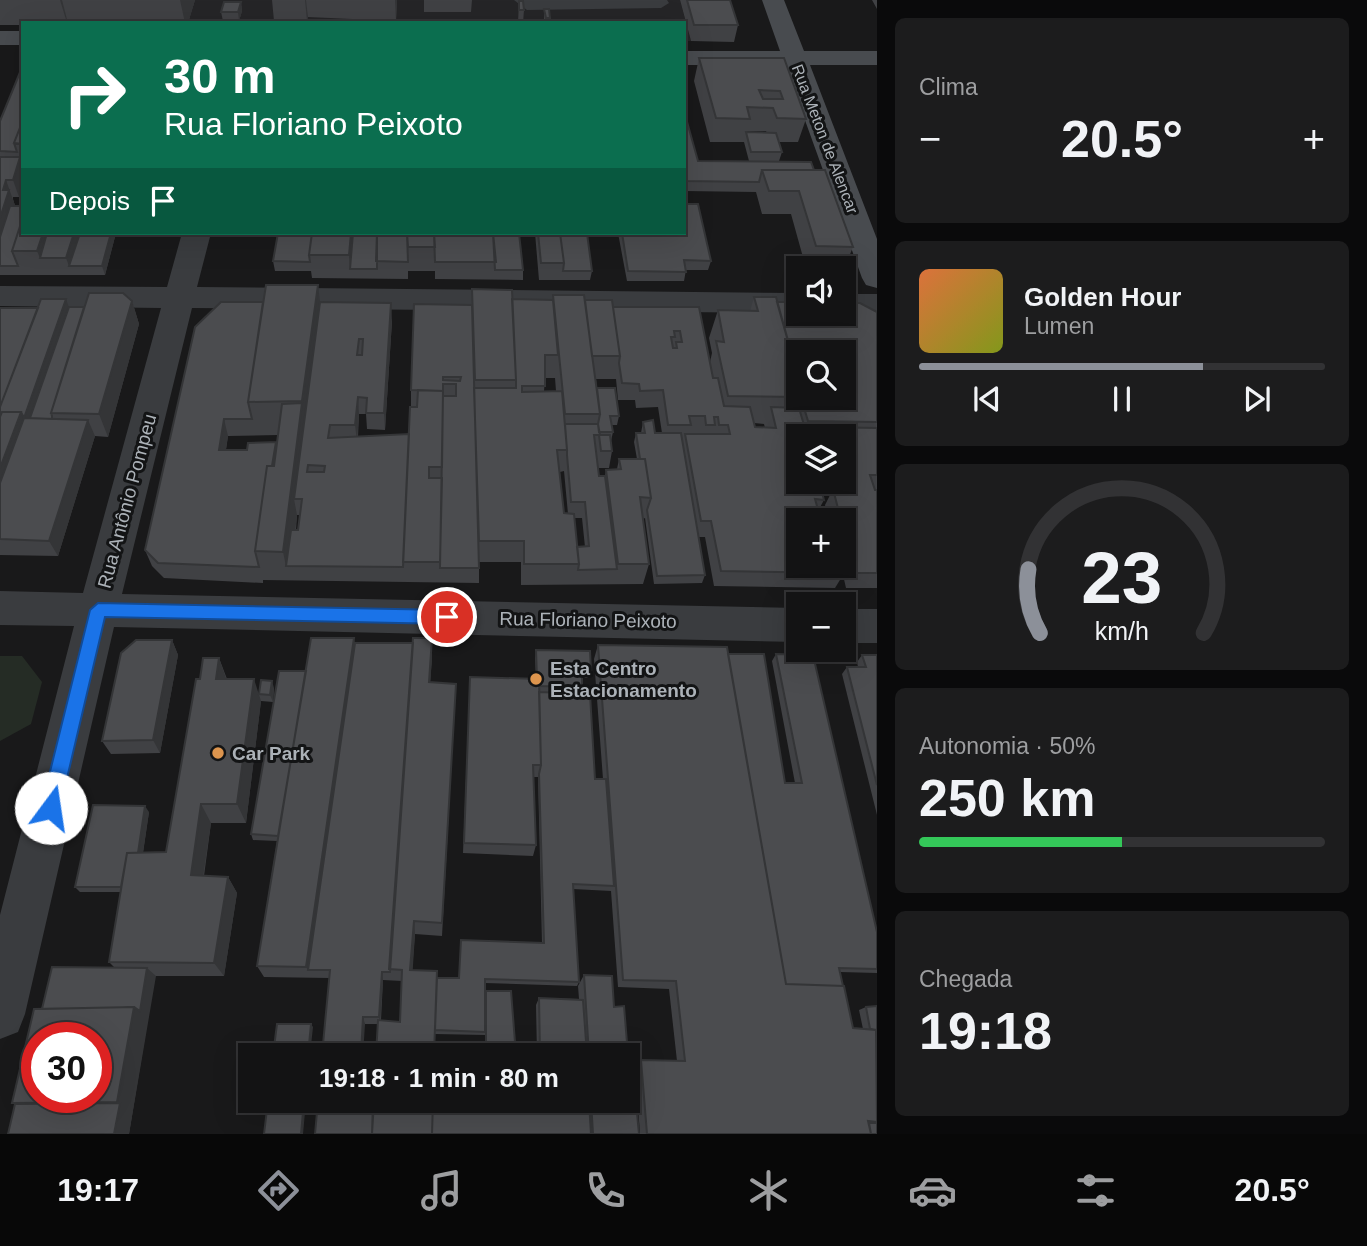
<!DOCTYPE html>
<html lang="pt">
<head>
<meta charset="utf-8">
<style>
	body { margin:0; font-family:Arial,sans-serif; background:#1c1c1d; color:#f1f3f6; height:100vh; display:flex; flex-direction:column; font-size:26px; white-space:nowrap }
	* { box-sizing:border-box; margin:0 }
	p { font-size:23px; color:#9d9ea0 }
	.icon { flex:none; width:38px; height:38px; fill:none; stroke:currentColor; stroke-width:2; stroke-linecap:round; stroke-linejoin:round }
	.map { position:relative; flex:1; overflow:hidden }
	.side { display:flex; flex-direction:column; gap:18px; padding:18px; background:#0a0a0b; width:490px }
	.side>* { flex:none }
	.hud { position:absolute; left:21px; top:21px; width:665px; height:214px; border-radius:0px; box-shadow:0 7px 28px #0002,0 0 0 2px #323234; background:#0b6e4f; color:#fff; overflow:hidden }
	.tools { position:absolute; left:786px; top:256px; display:grid; gap:14px }
	.tools a { display:grid; place-items:center; width:70px; height:70px; border-radius:0px; background:#131314; box-shadow:0 7px 28px #0002,0 0 0 2px #323234; font-size:35px }
	.speed { position:absolute; left:21px; top:1022px; display:flex; gap:14px; font-size:35px; font-weight:700; text-align:center }
	.speed>* { display:grid; place-content:center; width:91px; height:91px; border-radius:50%; background:#131314; box-shadow:0 7px 28px #0002,0 0 0 2px #323234; line-height:1 }
	.speed .limit { border:10px solid #d22; background:#fff; color:#111 }
	.pin { position:absolute; display:grid; place-items:center; width:60px; height:60px; color:#fff; margin:-30px; border:4px solid #fff; border-radius:50%; box-shadow:0 2px 7px #0007 }
	.me { position:absolute; width:77px; margin:-38px; rotate:14deg; stroke-linejoin:round; filter:drop-shadow(0 0 5px #0008) }
	.turn { display:flex; align-items:center; gap:24px; height:147px; padding:0 28px; font-size:32px }
	.turn .icon { width:91px; height:91px; stroke-width:2.5 }
	.turn b { display:block; font-size:49px; line-height:60px }
	.then { display:flex; align-items:center; height:66px; padding:0 28px; background:#0003; gap:14px; font-size:26px }
	.big { font-size:52px; font-weight:600; line-height:1.1 }
	.side .tile { flex:1; display:flex; flex-direction:column; justify-content:center; gap:10px; min-width:0; padding:0 24px; border-radius:10px; background:#1c1c1d }
	.side .dial { align-items:center; gap:0 }
	.dial svg { height:182px; overflow:visible; fill:none; stroke:#323234; stroke-width:7; stroke-linecap:round; text-anchor:middle }
	.dial text { fill:#f1f3f6; stroke:none }
	.song { display:flex; align-items:center; gap:21px }
	.cover { width:84px; height:84px; border-radius:10px; background:linear-gradient(135deg,hsl(20 70% 55%),hsl(70 70% 35%)) }
	.played { height:7px; border-radius:4px; background:linear-gradient(90deg,#8c9099 70%,#323234 70%) }
	.keys { display:flex; justify-content:space-around; direction:ltr }
	.heat { display:flex; justify-content:space-between; align-items:center; font-size:38px; direction:ltr }
	.charge { height:10px; border-radius:5px; background:linear-gradient(90deg,#34c759 50%,#323234 0) }
	.trip { position:absolute; left:238px; top:1043px; width:402px; height:70px; border-radius:0px; background:#131314; box-shadow:0 7px 28px #0002,0 0 0 2px #323234; font-weight:600; line-height:70px; text-align:center }
	.dock { display:flex; height:112px; justify-content:space-around; align-items:center; background:#080808; color:#9d9ea0 }
	.dock .icon { width:49px; height:49px }
	.dock .on { color:#8c9099 }
	.dock b { font-size:32px; color:#f1f3f6 }
	main { display:flex; flex:1; min-height:0 }
	.map>svg:first-child { display:block }
	.built { fill:#252527 }
	.green { fill:#252c25 }
	.lines { fill:none; stroke-linecap:round; stroke-linejoin:round }
	.lane { fill:#3a3c3f; fill-rule:evenodd }
	.street { fill:#3a3c3f; fill-rule:evenodd }
	.secondary { fill:#484b4f; fill-rule:evenodd }
	.wall { fill:#404144; fill-rule:evenodd }
	.shaded-wall { fill:#343537 }
	.building { fill:#4b4c4f; stroke:#343537; stroke-width:2; fill-rule:evenodd }
	.route { fill:#1a73e8; stroke:#114b97; stroke-width:2 }
	.poi-dot { fill:#dd954e; stroke:#131415; stroke-width:2.5 }
	.labels { text-anchor:middle; dominant-baseline:central; stroke-width:6; stroke-linejoin:round; paint-order:stroke }
	.far-street-label { font-size:16px; fill:#acb2b8; stroke:#131415 }
	.street-label { font-size:19px; fill:#acb2b8; stroke:#131415 }
	.poi-label { font-size:19px; font-weight:bold; fill:#acb2b8; stroke:#131415; text-anchor:start }
</style>
</head>
<body>
<main>
<div class="map">
<svg width="877" height="1134" viewBox="0 0 877 1134">
	<rect width="100%" height="100%" fill="#19191a"/>
	<path class="built" d="M83,0h597l11,41h-7v-18h-612z"/>
	<path class="green" d="M0,656h22l20,26 -11,42 -31,17z"/>
	<g class="lines">
		<path class="lane" d="M514,0h153l2,3 -8,5 -134,2z"/>
		<path class="street" d="M182,233h29l-14,54 601,6v20l-606,-5 -70,286 676,14v34l-684,-15 -89,387 -7,18 -18,7v-124l74,-289 -74,-1v-34l83,2 78,-285 -161,-2v-20l167,1z
			M844,294h33v20l-37,-1h4z
			M844,609h33v34h-33z"/>
		<path class="secondary" d="M762,0h22l20,51h73v14h-67l67,174v49l-11,-3 -4,-7 -77,-213h-101v-14h96z
			M0,31h23v14h-23z"/>
	</g>
	<path class="wall" d="M0,0h195l-7,23h-165v2h-23z
		M272,0h125l-1,21 -88,-4 -1,4h-33z
		M424,0h48l-1,12h-47z
		M680,0h50l8,25 -4,17 -43,-1z
		M872,0h5v9z
		M519,1l5,9 -1,13h-5z
		M241,2l1,9 -3,10h-16l-2,-9z
		M544,9l6,9v5h-6z
		M699,58h85l22,61 -8,23h-19l3,10 -3,9h-30l-5,-19h-34l-16,-61zM747,131h19l1,2 -21,-1z
		M23,65v96h-1l1,3v22l-4,11h-6v2l10,34h93l-11,42h-105v-154z
		M684,111l14,50 116,9 39,77 -9,22v-1h-38l-15,-54h-29l-6,-22 -72,-1z
		M278,233h241l4,37v10l-88,-1v-8h-27v-2v10l-96,-1 -1,-7h-36l-2,-10z
		M535,233h52l5,38 -2,9h-51z
		M618,233h66l27,28 -3,9h-22l-2,11h-57z
		M472,289l40,10 41,1v-5l32,5 28,7h86l11,55 2,-9 -3,-15 9,-28 32,1 4,-14 23,5 100,10v276h-31l-3,-13 -8,13 -121,-2 -9,-49h-6l6,38 -3,8 -48,1 -9,-66 -2,1 6,45 -6,20 -122,1v-23h-42v21l-216,-3v3l-99,-5 -12,-12 -7,-16 50,-223 125,-25 72,19 -7,109 -18,-1 -1,-15h-7l-1,23 51,-3 8,-27 -6,-1v-16l61,-85zM545,378h10l1,13h-12zM596,379h20l2,21h17l1,8 22,-1 4,26h-7l-12,-11 -2,11h-5l-2,9 3,17h-18l-2,10 -11,1 -1,6h-6l-1,-8h11l3,-17 -1,-10 2,-9 -1,-7h5l2,-9 -22,-28zM754,423l10,1 1,4 -10,-1zM278,435l-1,12 -30,3h-21l2,-14zM798,436h46v45h-17l3,14 -5,10 3,15h16v45h-46l20,-54 6,-11 -26,-19zM564,471l4,43 -4,-1 -4,-41zM297,515h3l-2,15h-2zM574,518h8l3,29h-8z
		M132,301l7,23 -31,113 -13,-1 -37,120 -58,-1v-247l84,-1z
		M432,638v20l-2,25 26,1 -14,252 -27,-2 -3,36 25,8h22l83,-35 -4,-166h-5l3,68 -3,11 -70,-3 7,-176 66,2 -1,-21 1,-8 55,21 -2,7h-7v9l-1,7 14,85h8l-9,-120 4,-14 130,9 57,129h10l-23,-122 4,-7 101,278v41l-37,-1 13,56 10,1 -4,-19 7,-3 11,-1v128h-237l-5,-68 6,-6 36,1 -8,-72 -51,-2 -7,-96 -38,-2 6,93 -2,4 -92,-3v12l31,60h-31v-22v2l-50,-1 -57,-10h-13l-36,-46 -65,-1 -7,-11 20,-125 -24,-1 -2,-6 55,-163 49,-28h58zM383,980l19,1 -2,41 -19,-2z
		M172,640l6,15 -18,98 -49,1 -9,-13z
		M862,655h15v160l-35,-141 5,-7h11l-1,-5z
		M219,658l8,21 32,15 15,-6 -1,14 -12,-1 -15,122h-35l-7,53 24,1 9,16 -13,83h-69l-26,158 -117,-31 30,-94 73,-41 -6,-6 12,-70h-41l-5,-5 74,-75 -6,41 23,-1 34,-173z
		M584,975l30,32 14,48h-91l-1,-50 3,-7 40,1 -1,-13z
		M629,1071l10,63h-324l3,-33h42v1h13l1,-1h254z"/>
	<path class="shaded-wall" d="M60,0h2l6,23h-1z
		M180,0h15l-7,23h-3z
		M305,0h1l2,17 -1,4z
		M395,0h2l-1,21z
		M241,2l1,9 -3,10 -1,-9z
		M20,157l3,7 -3,10 3,6v6l-4,11 -6,-17z
		M6,180l10,28 -16,52v-42l3,-28z
		M43,233h16l-19,25 -3,-7z
		M74,233h12l-17,33 -3,-8z
		M111,233h5l-11,42 -3,-9z
		M351,233h3l-4,36 -1,-14z
		M318,285l4,34 -28,180 3,16 -6,51h-5l-3,-14z
		M66,299l6,17 -72,209v-57z
		M132,301l7,23 -31,113 -9,-23z
		M391,303l1,18 -7,109 -1,-17z
		M358,397l1,17 -2,27 -2,-16z
		M224,419l4,17 -5,31 -4,-17z
		M88,420l7,16 -37,120 -9,-15z
		M354,638l3,19 -49,313 -2,-3z
		M432,638v20l-3,43v-19z
		M172,640l6,15 -18,98 -7,-13z
		M219,658l8,23 -11,-2z
		M254,679l7,22 -15,122 -9,-19z
		M272,681l2,7 -1,14 -3,-7z
		M201,804l10,19 -10,68 -10,-16z
		M145,806l4,6 -12,80 -4,-5z
		M228,877l9,16 -13,83 -10,-13z
		M414,921l1,13 -3,47 -2,-11z
		M147,968l9,8 -27,158h-15l6,-31 -3,-1 17,-95z
		M382,972l1,8 -3,44 -1,-7z
		M363,1017l2,7 -2,31h-2z
		M311,1024l2,3 -3,28h-2z
		M304,1101h2l-3,33h-2z"/>
	<path class="building" d="M687,0h43l8,25h-44z
		M519,1h4l1,9h-5z
		M224,2h17l-3,10h-17z
		M544,9h5l1,9h-4z
		M699,58h85l22,61 -29,-1 -4,-10 -26,-1 3,12 -34,-1zM759,90l21,1 3,8h-20z
		M23,65v55l-9,23 3,9 -17,-1v-30z
		M684,111l14,50 113,1 3,8h-52l-3,12 -75,-1z
		M23,120v24l-9,-1z
		M746,132l30,1 6,19h-31z
		M0,157h20l-7,23h-7l-3,10h6l-9,28z
		M762,170h63l28,77 -37,-1 -17,-55h-30z
		M684,204h14l13,57 -27,-1 2,12 -58,-1 -6,-38h62z
		M10,206h13v11l-11,34 6,15h-18v-29z
		M23,217v16h20l-6,18h-25z
		M47,233h27l-8,25h-26z
		M80,233h31l-9,33h-33z
		M278,233h34l-3,22 1,7 -37,-1z
		M312,233h39l-2,22h-40z
		M353,233h24v36h-27z
		M377,233h30l1,29 -32,-1z
		M407,233h27l1,14h-27z
		M434,233h59l3,29h-61z
		M493,233h26l4,37h-28z
		M538,233h22l4,30h-23z
		M560,233h27l5,38h-29l1,-8z
		M266,285h52l-16,116 -54,1z
		M472,289l40,1 4,90h-41z
		M89,293h34l9,8 -33,113 -48,-1z
		M553,295h31l16,119h-35z
		M754,297h22l22,80v20l-70,-1 -12,-55 8,1 -6,-32 40,1z
		M41,299h25l-42,119 -3,-6h-19l-2,4v-9z
		M512,299l41,1 5,55h-13v31h-23v6l40,-1 5,59h-10l7,63 10,1 5,50h-55v-23h-45l-5,-153h42v-8z
		M585,300h27l8,56h-28z
		M221,302h42l-15,100 4,17h-28l-5,31h28l1,-7 28,-1 -4,24h-5l-12,85 4,16 -101,-4 -13,-13 50,-223z
		M320,302l71,1 -7,110h-18l1,-15 -9,-1 -3,28h-25l-2,13 81,-4 -6,133 -117,-1 5,-36h7l4,-31h-8zM359,339h4l-1,16h-5zM308,465l17,1 -1,6h-17z
		M777,302h21v11h46v-10h16l17,9v110l-69,-1 -6,-20 2,-4h40v-45h-46v25z
		M414,304l58,1 7,263h-39l3,-174v2h13v-12h-13v7l-32,-1zM443,377h18l-1,4 -17,-1z
		M69,307h15l-33,106 1,3v3l-22,-1z
		M613,307h86l14,71h5l6,28 26,1 5,20 21,1 -5,-21 28,1 7,24h-17l3,12h6v37h21l5,19 -9,-1 6,21h-23v45h44l2,8 -123,-2 -10,-50h-10l-16,-87h45l-2,-9h-9l-1,-8h-4l1,8h-9l-1,-9h-16l2,9h-23l-5,-35 -23,1 -1,-7 -17,-1 -3,-20 1,-7zM674,331h6l2,11h-6l1,6h-4l-2,-11h4z
		M0,308h38l-38,99z
		M597,388h18l4,28h-9l3,16h-14l-1,-8 2,-10z
		M418,390l25,1 -1,76h-13v11h13l-2,84h-37l7,-155h7z
		M302,403l-19,149 -28,-1 12,-85h7l8,-62z
		M2,412h19l-21,56v-51z
		M24,418l64,2 -39,121 -49,-2v-56z
		M653,420l2,13h26l24,142 -48,1 -10,-66 4,-12 -6,-39h-5l-4,-26h9l-2,-11z
		M565,424h33l2,11h-6l5,41h6l12,93 -39,1 1,-6 -2,-17 12,-1 -4,-44h-14l-4,-47v-5z
		M822,427l55,1v47h-7l5,15h2v83h-21l-12,-45v-8h-3l-8,-31 8,1 -2,-9h5v-45h-37l18,-1z
		M599,435h11l2,16h-11z
		M619,459h26l6,39 -11,-1 9,67h-31l-12,-94 15,-1z
		M311,638h43l-48,329 -49,-1z
		M413,638h19l-3,44 27,2 -14,239 -28,-2 -4,49 27,1 -3,84h-58l2,-35 22,2 2,-52 -13,-1z
		M136,640h36l-19,100 -51,1 19,-88z
		M355,643h58l-23,329h-8l-3,45h-16l-2,38h-39l8,-85h-22z
		M598,645l129,2 59,337 58,2 9,42 23,2 1,92 -9,-1 3,13h-224l-6,-74 44,1 -9,-80 -53,-1z
		M536,650l54,1 1,20h-9v16l-43,-1v-7h-2z
		M728,654h36l21,129h17l-26,-129 37,1 64,277v37l-38,-1 4,18 -57,-2z
		M862,655h15v130l-30,-118h19z
		M203,658h16l-3,21h38l-17,125h-36l-10,71 37,2 -14,86 -105,-1 18,-109 39,-1 30,-173h4z
		M279,671h27l-28,165 -27,-2z
		M470,677l69,2 2,86h-8l3,80 -72,-2z
		M261,680l11,1 -2,14 -11,-1z
		M539,692l51,2 5,85h11l8,107 -41,-2 6,98 -94,-3v53l-50,-2 2,-52h22l2,-38 83,3 -5,-169 2,-9z
		M93,805l52,1 -7,47h-11l-6,34h-46z
		M52,967l95,1 -7,43 -6,-4 -92,2z
		M584,975l28,1 2,31 10,-1 4,49h-39z
		M486,991h25l5,64h-30z
		M539,998l44,2 4,55h-47z
		M877,1006v27l-1,-3 -6,-1 -4,-22z
		M134,1007l-17,95 -105,1 22,-94zM37,1038h59v59h-59z
		M277,1024h34l-3,31h-35z
		M628,1056l1,15h4l6,63h-46l-2,-33h37z
		M268,1101h36l-3,33h-37z
		M318,1101h40l-1,1h16l-1,32h-57z
		M374,1101h59l-1,33h-60z
		M433,1101h156l2,33h-159z
		M120,1103l-6,31h-106l7,-30z
		M869,1123h8v11h-6z"/>
	<path class="route" d="M98,603l349,7 8,7 -8,7 -342,-7 -45,191 -3,6 -6,3 -7,-3 -3,-6 49,-198z"/>
	<g class="poi-dot">
		<circle cx="536" cy="679" r="7"/>
		<circle cx="218" cy="753" r="7"/>
	</g>
	<g class="labels">
		<g class="far-street-label">
			<text transform="translate(825 139) rotate(69)">Rua Meton de Alencar</text>
		</g>
		<g class="street-label">
			<text transform="translate(127 501) rotate(-75)">Rua Antônio Pompeu</text>
			<text transform="translate(588 620) rotate(1)">Rua Floriano Peixoto</text>
		</g>
		<g class="poi-label">
			<text x="550" y="668">Esta Centro<tspan x="550" dy="22">Estacionamento</tspan></text>
			<text x="232" y="753">Car Park</text>
		</g>
	</g>
</svg>
<div class="tools">
<a><svg class="icon" aria-label="sound" viewBox="0 0 24 24"><path d="M4 9h4l5-4v14l-5-4H4zM17 9q2 3 0 6"/></svg></a>
<a><svg class="icon" aria-label="search" viewBox="0 0 24 24"><circle cx="10" cy="10" r="6"/><path d="M15 15l6 6"/></svg></a>
<a><svg class="icon" aria-label="layers" viewBox="0 0 24 24"><path d="M12 4l9 5-9 5-9-5zM3 14l9 5 9-5"/></svg></a>
<a>+</a>
<a>−</a>
</div>
<div class="speed"><div class="limit">30</div></div>
<div class="pin" style="left:447px;top:617px;background:#d93025"><svg class="icon" aria-label="arrive" viewBox="0 0 24 24"><path d="M6 21V4h12l-3 4 3 4H6"/></svg></div>
<svg class="me" style="left:51px;top:808px" viewBox="-20 -20 40 40"><circle r="19" fill="#fff"/><path d="M0-13L10 11 0 6-10 11z" fill="#1a73e8"/></svg>
<div class="trip">19:18 · 1 min · 80 m</div>
<div class="hud">
<div class="turn"><svg class="icon" aria-label="right" viewBox="0 0 24 24"><path d="M7 20v-9h11M14 6l5 5-5 5"/></svg><div><b>30 m</b>Rua Floriano Peixoto</div></div>
<div class="then">Depois<svg class="icon" aria-label="arrive" viewBox="0 0 24 24"><path d="M6 21V4h12l-3 4 3 4H6"/></svg></div>
</div>
</div>
<section class="side">
<div class="tile"><p>Clima</p>
<div class="heat"><a>−</a><b class="big">20.5°</b><a>+</a></div>
</div>
<div class="tile">
<div class="song"><i class="cover"></i><div><b>Golden Hour</b><p>Lumen</p></div></div>
<div class="played"></div>
<div class="keys"><svg class="icon" aria-label="previous" viewBox="0 0 24 24"><path d="M18 5L8 12l10 7zM5 5v14"/></svg><svg class="icon" aria-label="pause" viewBox="0 0 24 24"><path d="M8 5v14M16 5v14"/></svg><svg class="icon" aria-label="next" viewBox="0 0 24 24"><path d="M6 5l10 7-10 7zM19 5v14"/></svg></div>
</div>
<div class="tile dial"><svg viewBox="0 0 100 80">
<path d="M14 69A42 42 0 1 1 86 69"/>
<path d="M14 69A42 42 0 0 1 9 41" stroke="#8c9099"/>
<text x="50" y="56" font-size="32" font-weight="700">23</text>
<text x="50" y="72" font-size="11">km/h</text>
</svg></div>
<div class="tile"><p>Autonomia · 50%</p><b class="big">250 km</b><div class="charge"></div></div>
<div class="tile"><p>Chegada</p><b class="big">19:18</b></div>
</section>
</main>
<nav class="dock">
<b>19:17</b>
<svg class="icon on" aria-label="directions" viewBox="0 0 24 24"><path d="M12 3l9 9-9 9-9-9zM9 14v-3h6M13 9l2 2-2 2"/></svg>
<svg class="icon" aria-label="music" viewBox="0 0 24 24"><path d="M9 18V5l10-2v13"/><circle cx="6" cy="18" r="3"/><circle cx="16" cy="16" r="3"/></svg>
<svg class="icon" aria-label="phone" viewBox="0 0 24 24"><path d="M5 4h4l2 5-3 2q2 4 5 5l2-3 5 2v4C11 20 4 13 5 4z"/></svg>
<svg class="icon" aria-label="climate" viewBox="0 0 24 24"><path d="M12 3v18M4 7l16 10M4 17L20 7"/></svg>
<svg class="icon" aria-label="car" viewBox="0 0 24 24"><path d="M5 17H2v-5l4-1 3-4h7l3 4 3 1v5h-3M9 17h6M6 11h13"/><circle cx="7" cy="17" r="2"/><circle cx="17" cy="17" r="2"/></svg>
<svg class="icon" aria-label="filters" viewBox="0 0 24 24"><path d="M4 7h16M4 17h16"/><circle cx="9" cy="7" r="2"/><circle cx="15" cy="17" r="2"/></svg>
<b>20.5°</b>
</nav>
</body>
</html>
